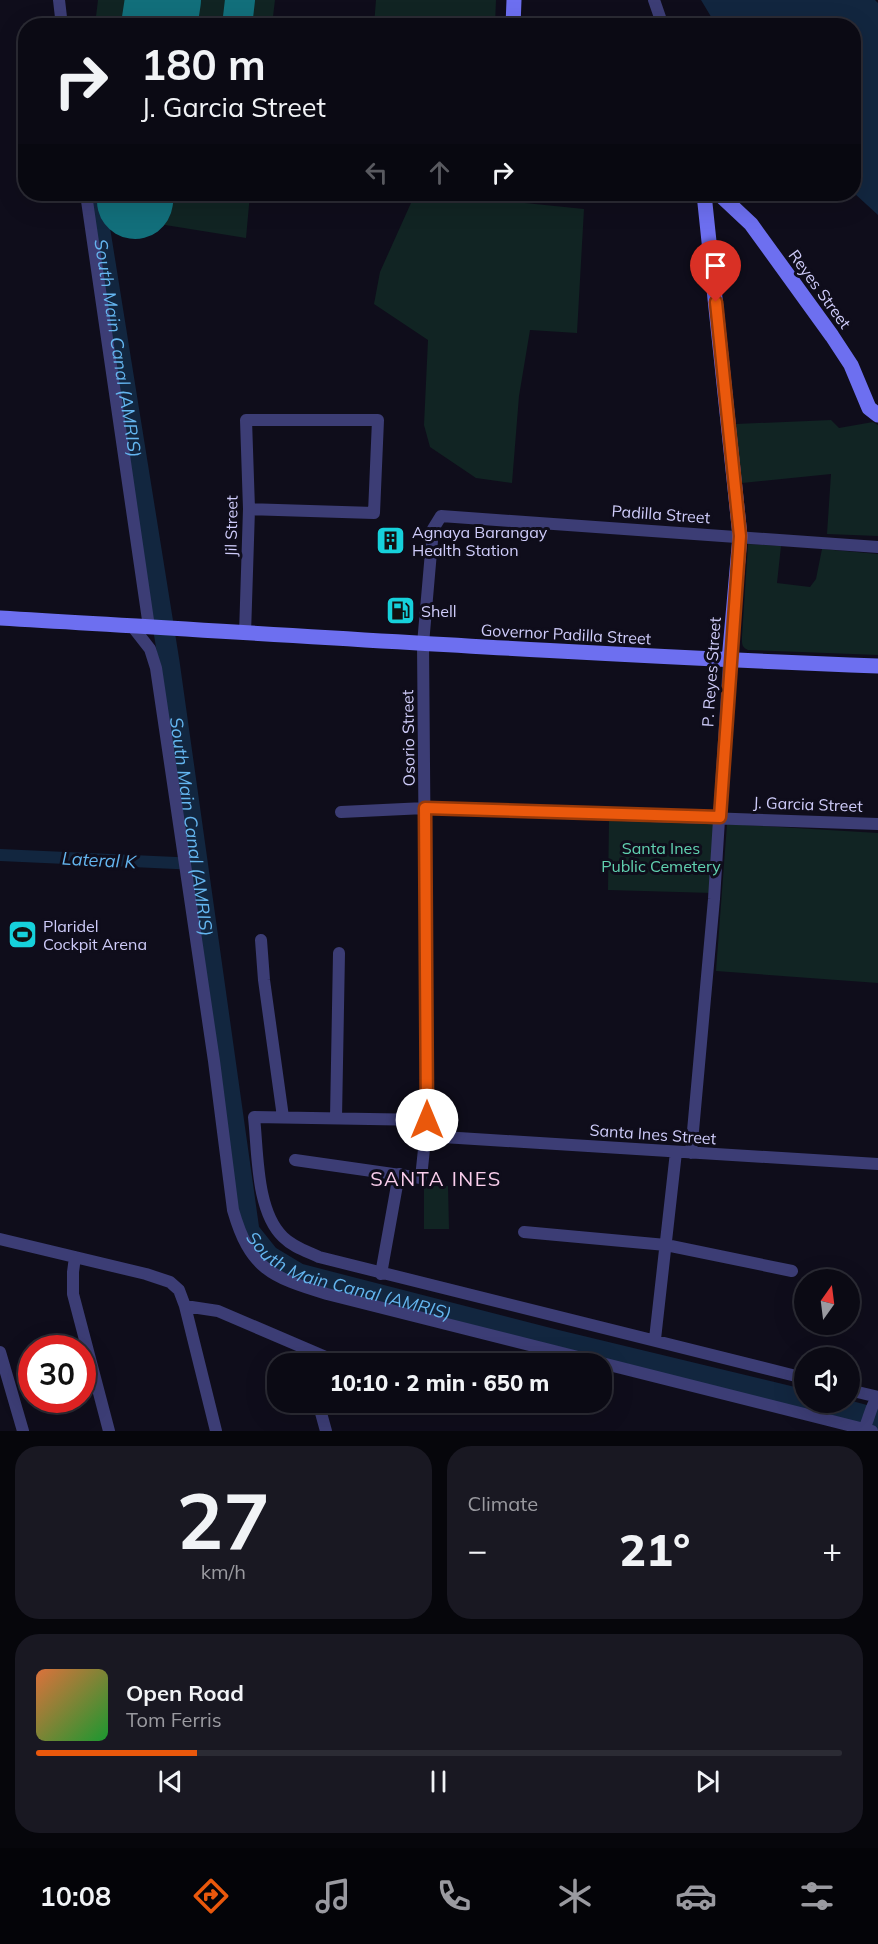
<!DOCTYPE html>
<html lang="en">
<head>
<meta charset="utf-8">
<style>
	body { margin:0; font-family:Mulish,sans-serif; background:#191822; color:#f1f3f6; height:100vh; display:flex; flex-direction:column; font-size:22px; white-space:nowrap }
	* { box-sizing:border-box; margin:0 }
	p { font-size:20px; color:#9a9aa0 }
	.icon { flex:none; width:33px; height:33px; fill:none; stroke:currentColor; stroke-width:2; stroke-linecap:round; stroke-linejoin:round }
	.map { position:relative; height:1431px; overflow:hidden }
	.sheet { display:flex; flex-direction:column; gap:15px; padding:15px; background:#06060b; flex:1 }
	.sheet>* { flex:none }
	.banner { position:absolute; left:18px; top:18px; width:843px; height:183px; border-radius:24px; box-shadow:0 6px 24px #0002,0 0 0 2px #2b2b34; background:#0b0a14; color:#f1f3f6; overflow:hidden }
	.needle { width:39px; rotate:14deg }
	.buttons { position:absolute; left:794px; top:1269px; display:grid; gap:12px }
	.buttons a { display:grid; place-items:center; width:66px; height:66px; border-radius:50%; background:#0b0a14; box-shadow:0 6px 24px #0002,0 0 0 2px #2b2b34; font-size:30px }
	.speed { position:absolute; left:18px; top:1335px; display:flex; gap:12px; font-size:30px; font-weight:700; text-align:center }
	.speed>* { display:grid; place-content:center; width:78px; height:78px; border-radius:50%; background:#0b0a14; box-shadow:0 6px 24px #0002,0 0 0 2px #2b2b34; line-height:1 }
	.speed .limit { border:9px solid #d22; background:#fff; color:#111 }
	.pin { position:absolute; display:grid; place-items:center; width:51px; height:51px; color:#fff; margin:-62px -26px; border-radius:50% 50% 50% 0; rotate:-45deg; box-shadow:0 0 6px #0007 }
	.pin .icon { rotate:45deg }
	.me { position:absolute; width:66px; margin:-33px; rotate:0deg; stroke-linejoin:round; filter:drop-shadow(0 0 4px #0008) }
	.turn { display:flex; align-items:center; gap:21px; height:126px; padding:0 24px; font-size:27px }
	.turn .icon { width:78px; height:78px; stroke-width:2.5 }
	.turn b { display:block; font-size:42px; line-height:51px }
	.lanes { display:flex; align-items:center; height:57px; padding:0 24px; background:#0003; justify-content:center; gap:30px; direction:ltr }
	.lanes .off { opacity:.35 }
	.big { font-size:45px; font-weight:800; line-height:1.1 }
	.sheet .widget { flex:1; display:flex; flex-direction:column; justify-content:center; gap:9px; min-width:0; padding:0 21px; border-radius:24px; background:#191822 }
	.sheet .dial { align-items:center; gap:0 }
	.dial b { font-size:78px; line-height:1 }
	.song { display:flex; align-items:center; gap:18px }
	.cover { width:72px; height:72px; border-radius:9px; background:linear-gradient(135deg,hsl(20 70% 55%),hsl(130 70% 35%)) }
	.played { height:6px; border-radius:3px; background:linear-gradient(90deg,#ea580c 20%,#2b2b34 20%) }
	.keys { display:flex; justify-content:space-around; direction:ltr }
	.heat { display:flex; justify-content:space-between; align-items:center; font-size:33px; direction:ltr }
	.sheet .tiles { flex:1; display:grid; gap:15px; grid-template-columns:1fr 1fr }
	.widget:last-child { grid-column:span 2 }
	.trip { position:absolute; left:267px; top:1353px; width:345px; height:60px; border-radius:24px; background:#0b0a14; box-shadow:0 6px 24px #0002,0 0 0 2px #2b2b34; font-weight:800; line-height:60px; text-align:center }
	.tab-bar { display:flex; height:96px; justify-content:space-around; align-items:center; background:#040408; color:#9a9aa0 }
	.tab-bar .icon { width:42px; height:42px }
	.tab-bar .on { color:#ea580c }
	.tab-bar b { font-size:27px; color:#f1f3f6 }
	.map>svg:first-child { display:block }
	.green { fill:#112423 }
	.water { fill:#12263f }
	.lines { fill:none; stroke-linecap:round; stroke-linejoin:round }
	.canal { stroke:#12263f; stroke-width:12 }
	.river { stroke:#12263f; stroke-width:21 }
	.taxiway { stroke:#126f7b; stroke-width:30 }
	.runway { stroke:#126f7b; stroke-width:76 }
	.street { stroke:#3c3d75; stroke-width:12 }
	.secondary { stroke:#6d6ff0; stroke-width:15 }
	.route-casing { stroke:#983908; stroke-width:15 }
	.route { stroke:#ea580c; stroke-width:10 }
	.labels { text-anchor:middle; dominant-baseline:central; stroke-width:6; stroke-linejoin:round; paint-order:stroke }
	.street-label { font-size:16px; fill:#cfccfa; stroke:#0f0d1b }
	.poi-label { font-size:16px; fill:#cfccfa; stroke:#0f0d1b; text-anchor:start }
	.park-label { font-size:16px; fill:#61d1b0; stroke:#0f0d1b }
	.water-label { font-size:18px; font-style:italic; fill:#64b5ef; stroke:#0f0d1b }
	.quarter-label { font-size:20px; letter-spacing:1.5px; fill:#faceec; stroke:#0f0d1b }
</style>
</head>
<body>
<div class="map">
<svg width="878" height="1431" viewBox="0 0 878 1431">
	<rect width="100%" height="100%" fill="#0f0d1b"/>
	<path class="green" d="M98,0h37l-4,25h-36z
		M189,0h42l-3,25h-42z
		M250,0h25l-3,25h-26z
		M376,0h120l-1,25h-121z
		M163,194h87l-4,44 -87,-14z
		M415,194h90v7l79,8 -7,124 -47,-3 -11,66 -7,87 -36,-5 -46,-31 -6,-22 4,-85 -54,-36 6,-32z
		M831,420l8,8 34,-6 5,3v111l-51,-2 4,-60 -89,9 -6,-59z
		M748,544l33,2 -4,37 33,4 6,-8 6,-30 56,5v101l-130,-5c-7,-3 -6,-7 -6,-14z
		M609,821l105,3 -1,69 -105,-3z
		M727,824l151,9v150l-162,-12z
		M424,1186h24l1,43h-25z"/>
	<path class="water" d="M701,0h174l3,3v212l-24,-22v-167l-138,-1z"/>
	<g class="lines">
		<path class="canal" d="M0,855l198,9"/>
		<g class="river">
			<path id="s1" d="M94,194l75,468 80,569 20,25 30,18 256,66 249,60"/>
			<path d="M815,1402l63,17"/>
		</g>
		<path class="taxiway" d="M237,26l3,-26"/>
		<path class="runway" d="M159,26l4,-26
			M135,201l1,-7"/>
		<path class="street" d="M59,0l3,26
			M654,0l9,26
			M86,194l63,433
			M132,626l18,23 6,19 58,393 19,149c17,59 38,67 94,84l545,137
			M245,634l4,-125 -3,-89h132l-4,93 -125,-4
			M341,812l84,-4 453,16
			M261,940l3,40 19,137
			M336,1118l3,-165
			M427,1120l-173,-3c4,36 2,94 29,120 10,10 23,14 36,20l485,121
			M427,1136l451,28
			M691,1153l23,-254 15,-238
			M295,1160l126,18 6,-58 -4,-476 10,-115 8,-13 437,31
			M524,1232l142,13 126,26
			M0,1239l146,35 24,8 9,8 6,16 31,125
			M75,1257l-2,15v22l36,137
			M381,1274l18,-100
			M185,1306l33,5 124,53
			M655,1339l21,-187
			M0,1352l23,79
			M849,1390l29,7
			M318,1402l8,29
			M863,1431c6,-10 8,-28 15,-34"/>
		<path class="secondary" d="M513,26l1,-26
			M704,194l36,342 -11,125
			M719,194l32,30 81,112 19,29 18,43 9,7
			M0,618c293,17 585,37 878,48"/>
	</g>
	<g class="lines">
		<defs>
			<path id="route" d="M427,1120l-2,-312 295,9 20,-281 -24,-234"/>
		</defs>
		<use href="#route" class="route-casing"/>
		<use href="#route" class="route"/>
	</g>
	<defs>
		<symbol id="building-square" viewBox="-11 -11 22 22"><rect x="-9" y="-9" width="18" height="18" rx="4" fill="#16d1db" stroke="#0f0d1b"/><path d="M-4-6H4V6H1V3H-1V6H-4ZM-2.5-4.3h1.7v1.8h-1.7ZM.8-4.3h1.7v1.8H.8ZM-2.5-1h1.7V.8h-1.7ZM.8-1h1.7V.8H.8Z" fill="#111"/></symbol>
		<symbol id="fuel-square" viewBox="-11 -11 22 22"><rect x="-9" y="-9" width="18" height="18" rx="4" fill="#16d1db" stroke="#0f0d1b"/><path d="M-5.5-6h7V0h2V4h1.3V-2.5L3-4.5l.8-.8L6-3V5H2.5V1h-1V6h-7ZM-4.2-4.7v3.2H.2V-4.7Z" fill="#111"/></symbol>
		<symbol id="stadium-square" viewBox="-11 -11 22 22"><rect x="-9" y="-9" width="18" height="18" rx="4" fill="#16d1db" stroke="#0f0d1b"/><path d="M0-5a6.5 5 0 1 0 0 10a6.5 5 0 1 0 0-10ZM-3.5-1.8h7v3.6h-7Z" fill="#111"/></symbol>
	</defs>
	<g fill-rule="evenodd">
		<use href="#building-square" x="374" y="524" width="33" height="33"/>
		<use href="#fuel-square" x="384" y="594" width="33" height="33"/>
		<use href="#stadium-square" x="6" y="918" width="33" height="33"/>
	</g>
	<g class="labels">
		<g class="street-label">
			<text transform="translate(820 289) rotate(54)">Reyes Street</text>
			<text transform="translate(661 514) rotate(4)">Padilla Street</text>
			<text transform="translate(231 526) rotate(-89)">Jil Street</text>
			<text transform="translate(566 634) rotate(3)">Governor Padilla Street</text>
			<text transform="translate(711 672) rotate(-86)">P. Reyes Street</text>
			<text transform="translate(408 738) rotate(-91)">Osorio Street</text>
			<text transform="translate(808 804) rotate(2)">J. Garcia Street</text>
			<text transform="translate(653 1134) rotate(4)">Santa Ines Street</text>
		</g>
		<g class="poi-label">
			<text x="412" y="532">Agnaya Barangay<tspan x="412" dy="18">Health Station</tspan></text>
			<text x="421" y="611">Shell</text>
			<text x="43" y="926">Plaridel<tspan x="43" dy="18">Cockpit Arena</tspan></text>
		</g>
		<g class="park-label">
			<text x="661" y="848">Santa Ines<tspan x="661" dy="18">Public Cemetery</tspan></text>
		</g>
		<g class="water-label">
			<text stroke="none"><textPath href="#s1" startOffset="156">South Main Canal (AMRIS)</textPath></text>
			<text stroke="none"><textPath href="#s1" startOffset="640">South Main Canal (AMRIS)</textPath></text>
			<text transform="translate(99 860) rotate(3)">Lateral K</text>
			<text stroke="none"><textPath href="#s1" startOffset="1162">South Main Canal (AMRIS)</textPath></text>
		</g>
		<g class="quarter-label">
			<text x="436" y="1178">SANTA INES</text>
		</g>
	</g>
</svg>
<div class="buttons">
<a><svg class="needle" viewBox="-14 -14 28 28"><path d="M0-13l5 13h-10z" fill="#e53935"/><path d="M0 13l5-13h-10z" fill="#9a9aa0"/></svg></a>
<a><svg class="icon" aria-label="sound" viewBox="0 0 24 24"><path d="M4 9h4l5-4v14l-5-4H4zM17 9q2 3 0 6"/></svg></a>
</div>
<div class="speed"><div class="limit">30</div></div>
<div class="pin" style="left:716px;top:302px;background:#d93025"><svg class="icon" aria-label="arrive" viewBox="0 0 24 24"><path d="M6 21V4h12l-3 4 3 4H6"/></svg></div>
<svg class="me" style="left:427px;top:1120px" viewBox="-20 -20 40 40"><circle r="19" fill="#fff"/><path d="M0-13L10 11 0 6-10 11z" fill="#ea580c"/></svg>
<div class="trip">10:10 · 2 min · 650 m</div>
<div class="banner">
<div class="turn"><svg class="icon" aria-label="right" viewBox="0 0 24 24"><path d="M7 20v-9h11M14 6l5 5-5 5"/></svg><div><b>180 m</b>J. Garcia Street</div></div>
<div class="lanes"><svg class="icon off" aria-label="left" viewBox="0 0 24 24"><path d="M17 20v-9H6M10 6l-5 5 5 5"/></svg><svg class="icon off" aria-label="ahead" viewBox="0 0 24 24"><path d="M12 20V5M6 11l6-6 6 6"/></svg><svg class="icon" aria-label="right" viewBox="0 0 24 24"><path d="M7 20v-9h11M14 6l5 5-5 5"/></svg></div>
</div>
</div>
<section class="sheet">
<div class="tiles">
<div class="widget dial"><b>27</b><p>km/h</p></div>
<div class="widget"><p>Climate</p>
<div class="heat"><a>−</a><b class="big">21°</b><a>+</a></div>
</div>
<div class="widget">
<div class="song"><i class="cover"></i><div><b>Open Road</b><p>Tom Ferris</p></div></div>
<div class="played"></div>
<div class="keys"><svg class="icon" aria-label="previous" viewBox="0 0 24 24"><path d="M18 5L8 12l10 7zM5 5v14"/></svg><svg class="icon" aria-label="pause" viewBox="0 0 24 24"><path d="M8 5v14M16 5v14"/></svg><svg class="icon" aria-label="next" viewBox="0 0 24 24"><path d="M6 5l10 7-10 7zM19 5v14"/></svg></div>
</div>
</div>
</section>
<nav class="tab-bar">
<b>10:08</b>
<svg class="icon on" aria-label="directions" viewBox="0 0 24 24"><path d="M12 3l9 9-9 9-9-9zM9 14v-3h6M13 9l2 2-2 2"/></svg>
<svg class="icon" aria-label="music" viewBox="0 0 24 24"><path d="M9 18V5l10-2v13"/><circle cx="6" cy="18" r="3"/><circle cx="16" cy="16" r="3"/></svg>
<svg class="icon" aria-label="phone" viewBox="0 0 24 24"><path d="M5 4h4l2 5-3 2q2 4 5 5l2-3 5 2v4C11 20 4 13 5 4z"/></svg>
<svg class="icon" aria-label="climate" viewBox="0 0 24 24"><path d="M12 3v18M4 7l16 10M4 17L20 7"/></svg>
<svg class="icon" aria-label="car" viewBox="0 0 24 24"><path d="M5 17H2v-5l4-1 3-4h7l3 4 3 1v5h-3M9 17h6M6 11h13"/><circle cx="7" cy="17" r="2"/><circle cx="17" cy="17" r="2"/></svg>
<svg class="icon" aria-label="filters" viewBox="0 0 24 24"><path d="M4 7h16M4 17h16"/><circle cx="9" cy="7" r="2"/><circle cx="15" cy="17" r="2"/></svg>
</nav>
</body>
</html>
